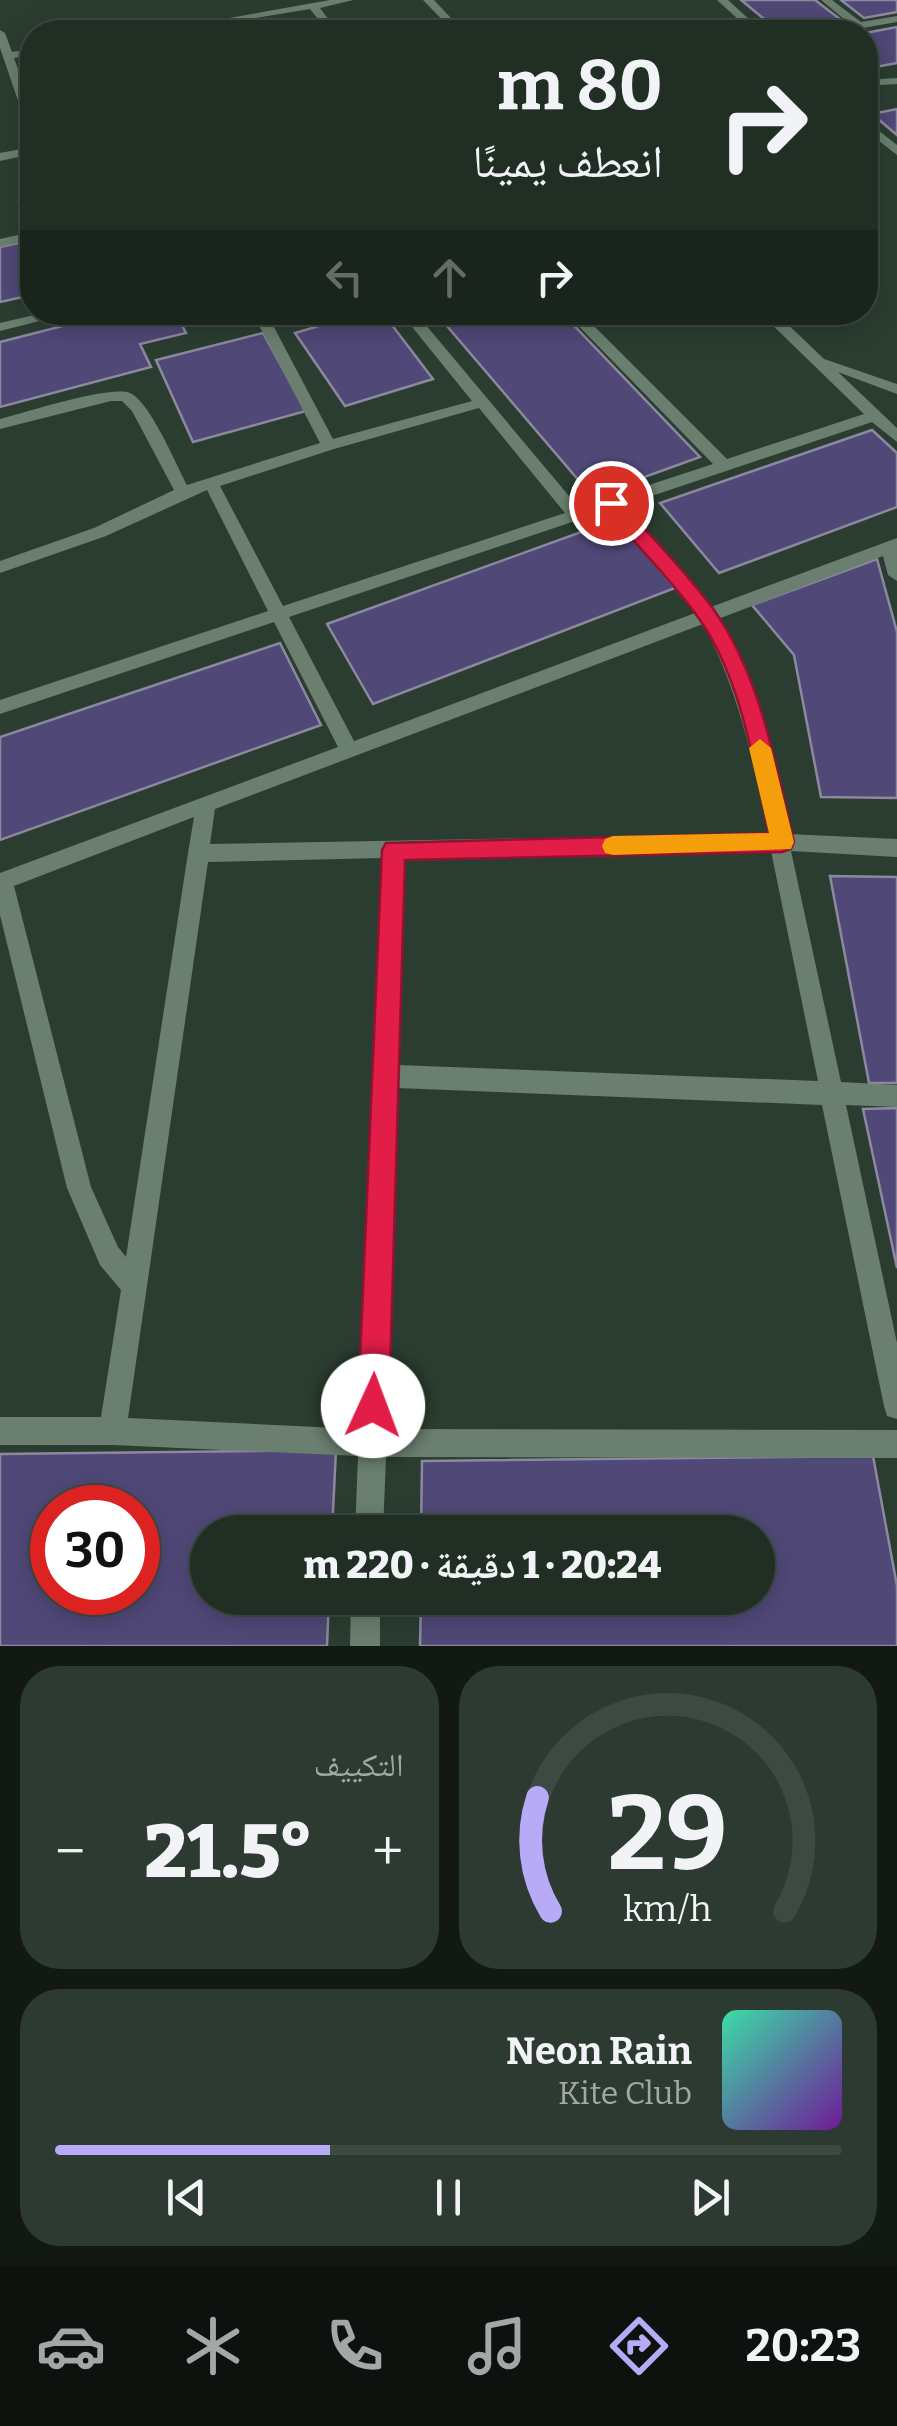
<!DOCTYPE html>
<html lang="ar">
<head>
<meta charset="utf-8">
<style>
	body { margin:0; font-family:Bitter,"Noto Naskh Arabic",serif; background:#2d3a31; color:#f1f3f6; direction:rtl; height:100vh; display:flex; flex-direction:column; font-size:38px; white-space:nowrap }
	* { box-sizing:border-box; margin:0 }
	p { font-size:32px; color:#a2a8a6 }
	.icon { flex:none; width:55px; height:55px; fill:none; stroke:currentColor; stroke-width:2; stroke-linecap:round; stroke-linejoin:round }
	.map { position:relative; height:1646px; overflow:hidden; direction:ltr }
	.side { display:flex; flex-direction:column; gap:20px; padding:20px; background:#121914; flex:1 }
	.side>* { flex:none }
	.top-card { position:absolute; left:20px; top:20px; width:858px; height:305px; border-radius:40px; box-shadow:0 5px 25px #0003,0 0 0 2px #3d4a41; direction:rtl; background:#202e24; color:#f1f3f6; overflow:hidden }
	.speed { position:absolute; left:30px; top:1485px; display:flex; gap:20px; font-size:50px; font-weight:700; text-align:center }
	.speed>* { display:grid; place-content:center; width:130px; height:130px; border-radius:50%; background:#202e24; box-shadow:0 5px 25px #0003,0 0 0 2px #3d4a41; line-height:1 }
	.speed .limit { border:15px solid #d22; background:#fff; color:#111 }
	.pin { position:absolute; display:grid; place-items:center; width:85px; height:85px; color:#fff; margin:-42px; border:5px solid #fff; border-radius:50%; box-shadow:0 2px 10px #0007 }
	.me { position:absolute; width:110px; margin:-55px; rotate:2deg; stroke-linejoin:round; filter:drop-shadow(0 0 8px #0008) }
	.turn { display:flex; align-items:center; gap:35px; height:210px; padding:0 50px; font-size:45px }
	.turn .icon { width:130px; height:130px; stroke-width:2.5 }
	.turn b { display:block; font-size:70px; line-height:85px }
	.lanes { display:flex; align-items:center; height:95px; padding:0 50px; background:#0003; justify-content:center; gap:50px; direction:ltr }
	.lanes .off { opacity:.35 }
	.big { font-size:75px; font-weight:800; line-height:1.1 }
	.side .tile { flex:1; display:flex; flex-direction:column; justify-content:center; gap:15px; min-width:0; padding:0 35px; border-radius:40px; background:#2d3a31 }
	.side .dial { align-items:center; gap:0 }
	.dial svg { height:260px; overflow:visible; fill:none; stroke:#3d4a41; stroke-width:7; stroke-linecap:round; text-anchor:middle }
	.dial text { fill:#f1f3f6; stroke:none }
	.song { display:flex; align-items:center; gap:30px }
	.cover { width:120px; height:120px; border-radius:15px; background:linear-gradient(135deg,hsl(160 70% 55%),hsl(280 70% 35%)) }
	.played { height:10px; border-radius:5px; background:linear-gradient(90deg,#b7abf8 35%,#3d4a41 35%) }
	.keys { display:flex; justify-content:space-around; direction:ltr }
	.heat { display:flex; justify-content:space-between; align-items:center; font-size:55px; direction:ltr }
	.side .tiles { flex:1; display:grid; gap:20px; grid-template-columns:1fr 1fr }
	.tile:last-child { grid-column:span 2 }
	.trip { position:absolute; left:190px; top:1515px; width:585px; height:100px; border-radius:50px; background:#202e24; box-shadow:0 5px 25px #0003,0 0 0 2px #3d4a41; font-weight:800; line-height:100px; text-align:center; direction:rtl }
	.tab-bar { display:flex; height:160px; justify-content:space-around; align-items:center; background:#0d120e; color:#a2a8a6 }
	.tab-bar .icon { width:70px; height:70px }
	.tab-bar .on { color:#b7abf8 }
	.tab-bar b { font-size:45px; color:#f1f3f6 }
	.map>svg:first-child { display:block }
	.building { fill:#504877; stroke:#8c899f; stroke-width:2.5; fill-rule:evenodd }
	.lines { fill:none; stroke-linecap:round; stroke-linejoin:round }
	.street { fill:#6a7f6f; fill-rule:evenodd }
	.route { fill:#e11d48; stroke:#92132f; stroke-width:2.5 }
	.slow { fill:#f59e0b }
</style>
</head>
<body>
<div class="map">
<svg width="897" height="1646" viewBox="0 0 897 1646">
	<rect width="100%" height="100%" fill="#2b3d30"/>
	<path class="building" d="M741,0h74l30,23 -65,9z
		M841,0h56v12l-33,6z
		M897,27v36l-32,6v-36z
		M897,109v26l-25,-21z
		M32,198v24l-9,2 -4,-22z
		M32,240v55l-32,7v-55z
		M117,312h58l11,21 -46,11 11,23 -151,40v-65z
		M366,312h16l51,67 -88,27 -50,-73z
		M435,312h126l139,145 -108,39z
		M263,333l43,78 -113,31 -37,-82z
		M872,430l25,23v54l-178,66 -59,-70z
		M617,519l58,69 -302,116 -46,-80z
		M877,559l20,73v166l-76,-1 -27,-142 -42,-50z
		M280,643l41,82 -321,115v-103z
		M830,876l67,1v206h-28z
		M897,1108v160l-34,-159z
		M336,1450l-4,82h-124v66h121l-2,48h-327v-192zM52,1508h86v84h-86z
		M873,1456l24,130v60h-477l1,-48h337v-66h-337l1,-71z"/>
	<g class="lines">
		<path class="street" d="M330,0h23l-33,8 18,24h-10l-18,-23 -138,23h-21z
			M423,0h11l30,32h-10z
			M717,0h11l35,32h-11z
			M821,0h11l29,22 36,-6v6l-57,10h-20l30,-8z
			M0,30l5,3 7,19 20,-3v6l-18,3 18,51v18l-6,-3 -26,-76z
			M897,78v6l-32,2v-6z
			M865,120l32,25v10l-32,-25z
			M32,147v7l-32,7v-8z
			M32,232v8l-32,7v-8z
			M47,312h28l-75,19v-8z
			M252,312h14l67,127 139,-38 -72,-89h15l164,196 134,-44 -148,-152h15l147,147 137,-45 -105,-102h16l49,47 73,25v10l-59,-22 59,56v14l-25,-20 -250,84 89,101 186,-69v43l-9,-6 -5,-19 -165,63c37,68 53,139 70,215l109,5v18l-106,-6 50,231 56,3v22l-51,-2 51,238v76l-10,-3 -3,-10 -62,-301 -425,-17 -11,341 511,1v28l-511,-1 -3,75h-28l3,-76 -245,-11h-113v-28h101l20,-127 -21,-25 -33,-77 -67,-273v-42l338,-126 -64,-125 -274,92v-14l268,-89 -61,-121 -101,46 -106,37v-12l94,-33 80,-38 -42,-79 -10,-10h-11l-111,28v-10c24,-6 110,-34 130,-26 20,9 46,71 57,92l133,-42zM479,408l86,105 -282,93 -63,-120 114,-37zM608,510l87,103 -341,128 -65,-124zM703,624c36,67 50,136 65,210l-558,10 5,-35zM194,817l-6,36 -62,404 -8,-10 -27,-60 -77,-301zM771,851l47,230 -420,-16 6,-207zM383,858l-24,571 -231,-11 80,-556z
			M351,1598h29v48h-30z"/>
	</g>
	<path class="route" d="M611,497l7,2c31,36 68,72 96,111 47,67 61,154 80,232l-3,7 -9,3 -377,8 -16,546 -5,11 -11,4 -11,-4 -4,-11 24,-556 4,-7 383,-10c-16,-71 -27,-152 -69,-213 -28,-40 -64,-75 -95,-112l-3,-5z"/>
	<path class="slow" d="M760,739l11,9 23,94 -3,7 -178,6 -8,-2 -3,-7 3,-7 8,-3 156,-3 -20,-85z"/>
</svg>
<div class="speed"><div class="limit">30</div></div>
<div class="pin" style="left:611px;top:503px;background:#d93025"><svg class="icon" aria-label="arrive" viewBox="0 0 24 24"><path d="M6 21V4h12l-3 4 3 4H6"/></svg></div>
<svg class="me" style="left:373px;top:1406px" viewBox="-20 -20 40 40"><circle r="19" fill="#fff"/><path d="M0-13L10 11 0 6-10 11z" fill="#e11d48"/></svg>
<div class="trip">20:24 · 1 دقيقة · 220 m</div>
<div class="top-card">
<div class="turn"><svg class="icon" aria-label="right" viewBox="0 0 24 24"><path d="M7 20v-9h11M14 6l5 5-5 5"/></svg><div><b>80 m</b>انعطف يمينًا</div></div>
<div class="lanes"><svg class="icon off" aria-label="left" viewBox="0 0 24 24"><path d="M17 20v-9H6M10 6l-5 5 5 5"/></svg><svg class="icon off" aria-label="ahead" viewBox="0 0 24 24"><path d="M12 20V5M6 11l6-6 6 6"/></svg><svg class="icon" aria-label="right" viewBox="0 0 24 24"><path d="M7 20v-9h11M14 6l5 5-5 5"/></svg></div>
</div>
</div>
<section class="side">
<div class="tiles">
<div class="tile dial"><svg viewBox="0 0 100 80">
<path d="M14 69A42 42 0 1 1 86 69"/>
<path d="M14 69A42 42 0 0 1 10 34" stroke="#b7abf8"/>
<text x="50" y="56" font-size="32" font-weight="700">29</text>
<text x="50" y="72" font-size="11">km/h</text>
</svg></div>
<div class="tile"><p>التكييف</p>
<div class="heat"><a>−</a><b class="big">21.5°</b><a>+</a></div>
</div>
<div class="tile">
<div class="song"><i class="cover"></i><div><b>Neon Rain</b><p>Kite Club</p></div></div>
<div class="played"></div>
<div class="keys"><svg class="icon" aria-label="previous" viewBox="0 0 24 24"><path d="M18 5L8 12l10 7zM5 5v14"/></svg><svg class="icon" aria-label="pause" viewBox="0 0 24 24"><path d="M8 5v14M16 5v14"/></svg><svg class="icon" aria-label="next" viewBox="0 0 24 24"><path d="M6 5l10 7-10 7zM19 5v14"/></svg></div>
</div>
</div>
</section>
<nav class="tab-bar">
<b>20:23</b>
<svg class="icon on" aria-label="directions" viewBox="0 0 24 24"><path d="M12 3l9 9-9 9-9-9zM9 14v-3h6M13 9l2 2-2 2"/></svg>
<svg class="icon" aria-label="music" viewBox="0 0 24 24"><path d="M9 18V5l10-2v13"/><circle cx="6" cy="18" r="3"/><circle cx="16" cy="16" r="3"/></svg>
<svg class="icon" aria-label="phone" viewBox="0 0 24 24"><path d="M5 4h4l2 5-3 2q2 4 5 5l2-3 5 2v4C11 20 4 13 5 4z"/></svg>
<svg class="icon" aria-label="climate" viewBox="0 0 24 24"><path d="M12 3v18M4 7l16 10M4 17L20 7"/></svg>
<svg class="icon" aria-label="car" viewBox="0 0 24 24"><path d="M5 17H2v-5l4-1 3-4h7l3 4 3 1v5h-3M9 17h6M6 11h13"/><circle cx="7" cy="17" r="2"/><circle cx="17" cy="17" r="2"/></svg>
</nav>
</body>
</html>
